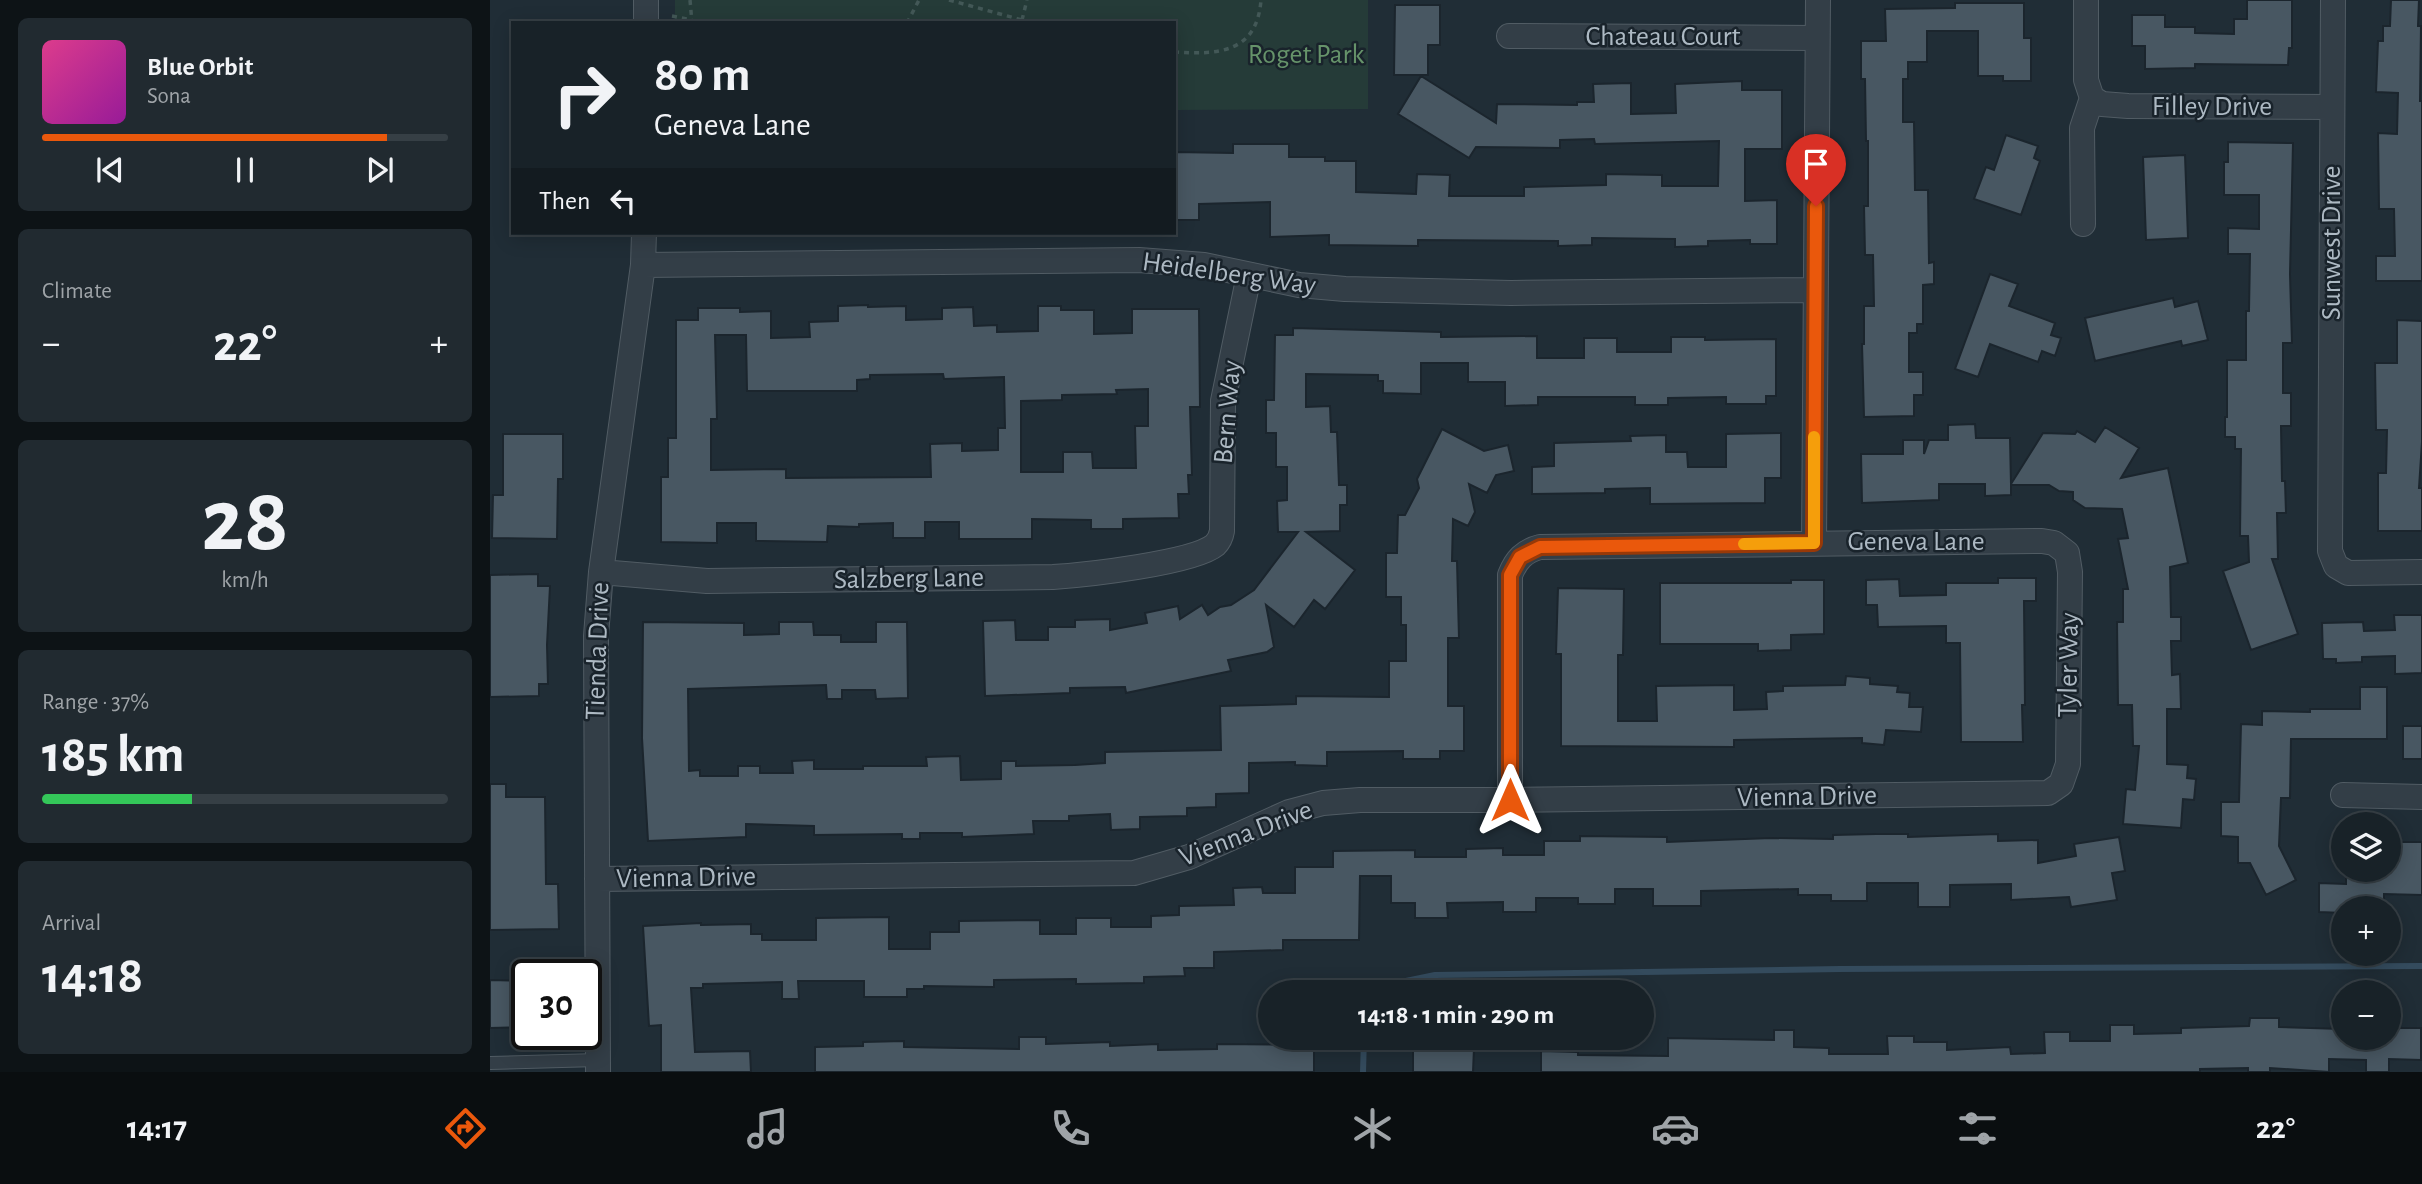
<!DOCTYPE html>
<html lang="en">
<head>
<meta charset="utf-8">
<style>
	body { margin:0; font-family:"Alegreya Sans",sans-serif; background:#212a30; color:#f1f3f6; height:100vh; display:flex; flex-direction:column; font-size:26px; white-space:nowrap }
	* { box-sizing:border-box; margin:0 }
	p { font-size:23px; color:#9fa4a8 }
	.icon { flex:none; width:38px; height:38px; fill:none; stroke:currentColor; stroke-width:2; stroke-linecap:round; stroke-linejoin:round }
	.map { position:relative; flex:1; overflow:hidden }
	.details { display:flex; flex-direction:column; gap:18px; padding:18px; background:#0d1316; width:490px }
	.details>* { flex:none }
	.top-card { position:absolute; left:21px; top:21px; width:665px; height:214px; border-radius:0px; box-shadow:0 4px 18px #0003,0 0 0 2px #363f45; background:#182228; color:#f1f3f6; overflow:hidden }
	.buttons { position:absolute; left:1841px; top:812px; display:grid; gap:14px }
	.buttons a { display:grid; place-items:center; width:70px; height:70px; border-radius:50%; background:#182228; box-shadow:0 4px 18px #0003,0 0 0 2px #363f45; font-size:35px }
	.speed { position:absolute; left:21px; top:959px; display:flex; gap:14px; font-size:35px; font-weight:700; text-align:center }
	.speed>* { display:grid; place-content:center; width:91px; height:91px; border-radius:50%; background:#182228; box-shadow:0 4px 18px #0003,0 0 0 2px #363f45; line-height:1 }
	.speed .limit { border:4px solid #111; border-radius:10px; background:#fff; color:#111 }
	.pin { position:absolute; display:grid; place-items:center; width:60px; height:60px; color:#fff; margin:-72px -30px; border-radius:50% 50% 50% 0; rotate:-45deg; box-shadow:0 0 7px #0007 }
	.pin .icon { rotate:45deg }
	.me { position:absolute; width:77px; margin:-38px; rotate:0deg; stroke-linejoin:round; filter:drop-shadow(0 0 5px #0008) }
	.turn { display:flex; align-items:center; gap:24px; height:147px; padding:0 28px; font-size:32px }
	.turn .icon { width:91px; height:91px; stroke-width:2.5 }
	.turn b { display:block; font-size:49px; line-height:60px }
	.then { display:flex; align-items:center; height:66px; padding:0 28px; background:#0003; gap:14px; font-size:26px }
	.big { font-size:52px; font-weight:600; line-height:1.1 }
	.details .tile { flex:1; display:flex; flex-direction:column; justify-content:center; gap:10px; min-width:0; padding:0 24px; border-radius:10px; background:#212a30 }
	.details .dial { align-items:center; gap:0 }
	.dial b { font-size:91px; line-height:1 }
	.song { display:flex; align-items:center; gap:21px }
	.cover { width:84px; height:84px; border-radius:10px; background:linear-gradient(135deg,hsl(330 70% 55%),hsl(300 70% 35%)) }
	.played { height:7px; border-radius:4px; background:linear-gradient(90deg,#ea580c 85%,#363f45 85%) }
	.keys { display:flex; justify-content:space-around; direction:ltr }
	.heat { display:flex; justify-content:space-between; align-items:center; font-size:38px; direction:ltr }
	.charge { height:10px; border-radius:5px; background:linear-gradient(90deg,#34c759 37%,#363f45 0) }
	.trip { position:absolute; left:768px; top:980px; width:396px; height:70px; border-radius:35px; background:#182228; box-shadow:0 4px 18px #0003,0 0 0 2px #363f45; font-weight:600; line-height:70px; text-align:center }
	.tab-bar { display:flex; height:112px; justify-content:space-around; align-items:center; background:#0a0e10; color:#9fa4a8 }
	.tab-bar .icon { width:49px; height:49px }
	.tab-bar .current { color:#ea580c }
	.tab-bar b { font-size:32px; color:#f1f3f6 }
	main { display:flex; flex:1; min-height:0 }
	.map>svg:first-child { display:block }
	.green { fill:#253b38 }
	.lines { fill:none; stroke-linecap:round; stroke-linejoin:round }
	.stream { stroke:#344b5d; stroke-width:6 }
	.building { fill:#485762; stroke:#1b252d; stroke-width:2; fill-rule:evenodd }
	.service-casing { stroke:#515c64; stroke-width:14 }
	.minor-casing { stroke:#515c64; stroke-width:26 }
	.path { stroke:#435857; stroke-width:3.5; stroke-dasharray:5 5; stroke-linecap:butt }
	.service { stroke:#333e47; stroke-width:12 }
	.minor { stroke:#333e47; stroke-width:24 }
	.route-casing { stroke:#983908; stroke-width:18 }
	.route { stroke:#ea580c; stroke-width:12 }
	.slow { stroke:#f59e0b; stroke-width:12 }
	.labels { text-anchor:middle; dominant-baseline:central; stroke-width:5; stroke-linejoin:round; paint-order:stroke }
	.street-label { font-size:28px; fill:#adb9c3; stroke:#19232b }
	.park-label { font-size:28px; fill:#66936a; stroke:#19232b }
</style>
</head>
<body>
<main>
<section class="details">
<div class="tile">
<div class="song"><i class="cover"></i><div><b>Blue Orbit</b><p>Sona</p></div></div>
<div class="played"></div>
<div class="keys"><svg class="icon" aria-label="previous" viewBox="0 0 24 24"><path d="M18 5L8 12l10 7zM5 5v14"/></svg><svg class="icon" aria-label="pause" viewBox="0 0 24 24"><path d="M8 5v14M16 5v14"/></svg><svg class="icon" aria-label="next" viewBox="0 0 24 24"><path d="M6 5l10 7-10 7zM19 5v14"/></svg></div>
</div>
<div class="tile"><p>Climate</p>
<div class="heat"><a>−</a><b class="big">22°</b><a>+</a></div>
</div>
<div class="tile dial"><b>28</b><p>km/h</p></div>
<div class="tile"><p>Range · 37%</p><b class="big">185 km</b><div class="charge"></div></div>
<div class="tile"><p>Arrival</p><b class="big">14:18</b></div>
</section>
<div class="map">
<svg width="1932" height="1072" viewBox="0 0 1932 1072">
	<rect width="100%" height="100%" fill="#202d36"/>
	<path class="green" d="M185,0h693v109l-194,1v-87h-499z"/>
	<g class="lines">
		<path class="stream" d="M896,992l15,-10 34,-7 405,-6 582,-3
			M873,1072l1,-34"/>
	</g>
	<path class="building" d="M1757,0h45v48h-3l-1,17 -93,-1v4l-50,1v-23h-13v-31h33v12h30v6l39,1v-15h13z
		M1901,0h28l-1,26h3l-1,75h2v180h-46v-25h19l-1,-47h-15l-1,-76 19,1 1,-41 -22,-1 2,-51h5v-15h7z
		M1465,3h69v35h7v43h-28v-5h-25v-45h-51v31h-19v17h-5v43h11l1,68h13l1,73 5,-1v22l-11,1v39h-6v9h-8v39h14v23h-9v21l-50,1 -2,-73h2v-38h10l-1,-51h-8l-1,-49h4v-65h-2l-1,-62h-4v-38h25l-1,-32 70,-1z
		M905,5h45v40h-12v30h-34z
		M931,76l75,47 1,-19 80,1v-3h17l-1,-18 38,-1v31l45,-1 -1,-29 67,-3v9h40v59h-37v52l32,-1v44h-27v-4l-42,1v5l-33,1v-8l-83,-1v7l-34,1v-5l-140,-1v6l-89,-1v-10l-59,2v-35l-71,2v16h-25v-68l59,1v-9h56v13h36v4h31v31l60,2 1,-20 33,1 -1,21h75v-9l82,-2v-11l56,1v11h56l1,-45 -124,3 -1,-5 -34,1v8l-84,-1 -7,11 -71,-44z
		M1516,135l32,11 -4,12 6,3 -19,54 -47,-16 12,-32 8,3z
		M1738,142l65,1 -3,131 2,69h-9v50h8v33h-10l1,55h3l1,32h-9l1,46h-6l26,75 -47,16 -28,-79 26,-9 -1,-26h-8l1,-87h-6v-12h-10v-20h2v-57h19v-49h3l1,-57h-22v-26l31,1v-34h-35v-33h4z
		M1695,155l3,83 -42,2 -3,-83z
		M1500,274l28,10 -9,22 46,17 -4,12 10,3 -6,18 -13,-5 -4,11 -48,-18 -12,33 -23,-8z
		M1683,298l2,9 23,-6 10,39 -26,6 -1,-5 -86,20 -10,-43z
		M378,305v2l38,-1v14l36,-1v-11l31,-1 1,19 23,-1v7l41,-1v-25h23v4h33v24l38,-1v-24h67l1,98h-10l2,68h-4l1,19h-11l1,24 -56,1v10h-32v-9l-59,-1v20h-73v-17h-34v16h-32v-15l-34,1v3l-31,-1 -1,16 -71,-1v-18h-39v20l-56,-1v-65h7v-39h8v-118h22v-12h42v4l31,-1v27l39,-1 -1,-15 29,-1v-15zM225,335h31l1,56h110v-11l13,-1v-4l73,-1 1,5 60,-2 1,51h-7v22l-36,1v-8l-32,1 1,33 -145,1v-9l-75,1v-51h6zM658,389v37h-13l1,42h-43l-1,-16h-29v20h-42v-71l41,-1v-5l55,-1 -1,-4z
		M1907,320l25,1v121l-3,46h3v43h-44v-58h8l1,-43h-11l-1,-67h22z
		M803,328l148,4v5l96,-1v22h47v-20h33v14h54v-15h34v3l71,-1v57h-10v8h-40v-7l-58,1v7h-33v-8h-97v8l-33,1v-24h-37v-19h-47v31l-38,-1v-12h-5v-6l-72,-1v33l24,-1 1,26h6l2,53h8v20h-7v26l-34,1 49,38 -30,39 -11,-9 -20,27 -28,-22 8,42 -7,5 -39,8 3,11 -105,22 -1,-6 -55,1v5l-85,3 -2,-75 32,-1 1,20h32v-13h27v-7l35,-1v11l37,-7 -2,-10 33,-7 2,13 22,-14 6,10 12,-8 11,-2 23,-15 44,-58h-20l-1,-31 10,-1v-33h-11v-34h-10v-33h8l1,-65h18z
		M1485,424l1,14h34l1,46 32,-51 32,1 2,-3 18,11 10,-15 34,21 -18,30 47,-10 20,95 -18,4 1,50h10v24h-10l1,34 8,-1 1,35h-14v55l21,1 -1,13 9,1 -2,21 -11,-1 -2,29 -58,-4 3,-35 9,1 4,-44h-6l-1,-41h-14l-1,-83h6v-33h5l-10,-50 10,-1 -6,-29 -37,-1 -12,-8v-8l-14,-1 -10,-6h-38v10l-26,1v-12h-46v16l-77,3 -1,-49h42v-14h21v14l5,-14h19v-15z
		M952,429l42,22 24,-6 6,26 -18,4 -9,18 -18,-9 6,28 -7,14 -15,-7 -1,42h5l2,77h-11v68h16v45h-24v8h-37v-8l-76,1v14l-32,-1v-3l-46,1v30l-33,1v13l-29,1v8l-47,1v12l-29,1 -1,-16 -41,2v5h-36l1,13 -72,3v-4h-42v6h-18v-5l-88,1v-9l-68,-2v13l-98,4 -6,-103 1,-116 101,1v12l35,-1v-12h34l1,13h27v7h35v-20h31l1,76 -32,1 -1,-9h-33v9h-15l-1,-14 -138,4 1,82 11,-1v6h38v-10h22v7h33l-1,-12 22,-1v9h49v-3h64l-1,-9 34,-1 1,24 40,-1v-18h15v5l59,-1 30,-2v-11l116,-2 -1,-44 76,-2v-8l93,1v-36h17v-36h-5v-28h-15v-44h11l1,-38h7l14,-27 -2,-9z
		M1291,433v45h-16v25l-115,1v-16l-45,1v4l-73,1v-27l22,-1v-23l77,-2 -1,-5 36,-1v17h21l1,15h38v-33z
		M13,434h60v45h-5l-1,60 -65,-1 1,-43h10z
		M48,574v12h12l-3,59 1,39h-9v12l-49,1v-122z
		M1508,578h38v23h-12l1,104h-3l1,37h-62l-1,-99h-14v-17l-68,1 -1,-22h-11v-25l33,-1 1,17 46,-1v-12h52z
		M1301,580h33v54l-33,1v15l-33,1v-7h-98v-61h131z
		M1068,588l66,1 -1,66h-5v66h39l-1,-35 78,-1v25l33,-1 -1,-17 17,-1v-5l62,-1 1,-9 24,2v6l28,2 -1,6 13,1 -1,14h14l-2,25 -35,-2 -2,15 -22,-2v-5l-128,2v7l-173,-1v-92h-5z
		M1904,615h28v58l-27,1v-18l-33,1v5l-26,1v-4h-13l-1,-36 41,-1 1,9 31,-1z
		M1870,687h27v52h-96l-1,59h-9l-2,48 17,34 -30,15 -16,-32h-12v-26l-17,-1v-34h18l2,-78 21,1v-14l48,1v-3h50z
		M1913,726h19v33h-19z
		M0,784h16v13h39l1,87h12l1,45 -69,1z
		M1386,834h32v3l90,-3v7l40,-1v23l38,-7 -2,-12 45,-7 6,34 -13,2 5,27 -46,7 -2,-10 -58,3v-16l-61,1v22h-32v-24h-51v18h-36v-6h-33v-6l-97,2v15h-48v-17h-38v15h-37v-6h-42v14h-33v-10l-56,1 1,15h-33v-15h-24v-27h-31l-1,64h-76v10l-69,2v16h-30l1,8 -41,1v6l-68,1v-5l-82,1v7l-70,-1v3h-17v8h-43v-16h-66l1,18h-17v-17l-79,2v4h-12l4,64 55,-1 1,21h-90v-47l-12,1 -6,-100 58,-3v2l50,-1v10h11v6h54v-22l73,-1v32h41v-17h29v-11l81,-1v14h36v-16h35v9h40v-11l28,-1v-9l55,-1 -1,-17 29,-1 1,6h32v-26h38v-16l82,-1v7h51v-8l37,-1v7h41v-14h36v-5l87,1v5l104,-4 62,1v-4z
		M1902,842h30v53l-38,-1v14h-41v5l-24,-1v-29l27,1v-14h46z
		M0,980l37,1v46l-37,1z
		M1760,1018h29v9l64,2v9h46v-10h32v32l-32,-1v13h-23v-12l-37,-1v13l-59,-4v4h-22v-4l-48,1v3h-659v-21l37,1v3l90,1v-18l106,2v-10h20v17l35,1v6h59l-1,-18h27v6h33v8l63,-3 1,7 34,-1 -1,-21h26v9h40v-16h24v9l47,-1v-5l68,-2z
		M529,1037h27v7l64,-2v4l48,-2v6l59,-1v-5l97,1v27h-499v-25l48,-1v-4l41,-1v6l115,2z
		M923,1047l61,1 -1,24h-60z"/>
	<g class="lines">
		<defs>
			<path id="service" d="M0,1063l108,-3"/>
			<path id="minor" d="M1596,0v80l6,18
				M1843,0l-3,551 6,15 12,7 74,-1
				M156,23v-23
				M1019,36l308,2
				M1602,98l10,6 26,2 204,1
				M1593,224l-1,-96 10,-30
				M153,265l496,-5 65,5 95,20 46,4 166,4 304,-3
				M1324,543l4,-543
				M111,572l106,9 346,-4c32,-2 140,-14 162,-32 4,-4 6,-8 7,-14l1,-130 26,-126
				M1853,795l79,2
				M107,879l537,-6 55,-16 100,-45 34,-9 37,-3h150l538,-7 13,-9 7,-20 2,-192 -3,-19 -13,-10 -12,-2 -502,6c-16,4 -24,13 -30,28v225
				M108,1072l-2,-436 5,-64 42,-307 1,-32"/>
		</defs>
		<use href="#service" class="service-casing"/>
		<use href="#minor" class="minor-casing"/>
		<path class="path" d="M200,0l2,23
			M459,0l73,20 1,3
			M182,16l20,4
			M532,20l5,-20
			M417,23l12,-23
			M684,52c44,3 83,1 87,-52"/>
		<use href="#service" class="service"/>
		<use href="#minor" class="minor"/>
	</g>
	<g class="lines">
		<defs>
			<path id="route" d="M1020,800v-225l10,-18 20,-10 274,-4 2,-337"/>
		</defs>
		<use href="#route" class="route-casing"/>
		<use href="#route" class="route"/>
		<path class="slow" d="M1254,544l70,-1v-106"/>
	</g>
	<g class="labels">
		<g class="street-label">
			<text x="1173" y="37">Chateau Court</text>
			<text x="1722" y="107">Filley Drive</text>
			<text transform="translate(1842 243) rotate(-90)">Sunwest Drive</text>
			<text transform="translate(739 274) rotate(8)">Heidelberg Way</text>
			<text transform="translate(738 412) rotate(-85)">Bern Way</text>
			<text x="1426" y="542">Geneva Lane</text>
			<text transform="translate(419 579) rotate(-1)">Salzberg Lane</text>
			<text transform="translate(108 651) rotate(-88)">Tienda Drive</text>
			<text transform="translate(1579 665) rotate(-89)">Tyler Way</text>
			<text transform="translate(1317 797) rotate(-1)">Vienna Drive</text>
			<text transform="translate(756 834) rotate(-21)">Vienna Drive</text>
			<text transform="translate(196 878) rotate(-1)">Vienna Drive</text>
		</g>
		<g class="park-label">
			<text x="816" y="55">Roget Park</text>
		</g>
	</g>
</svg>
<div class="buttons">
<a><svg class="icon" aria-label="layers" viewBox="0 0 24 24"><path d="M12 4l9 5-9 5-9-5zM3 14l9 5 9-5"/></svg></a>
<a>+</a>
<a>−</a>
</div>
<div class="speed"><div class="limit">30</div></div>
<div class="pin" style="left:1326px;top:206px;background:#d93025"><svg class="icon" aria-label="arrive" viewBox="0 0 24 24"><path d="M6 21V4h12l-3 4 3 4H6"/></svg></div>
<svg class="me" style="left:1020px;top:800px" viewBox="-20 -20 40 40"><path d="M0-17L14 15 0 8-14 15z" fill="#ea580c" stroke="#fff" stroke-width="4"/></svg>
<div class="trip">14:18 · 1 min · 290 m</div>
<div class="top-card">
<div class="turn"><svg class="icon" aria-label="right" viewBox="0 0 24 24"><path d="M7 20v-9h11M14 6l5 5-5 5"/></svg><div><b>80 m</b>Geneva Lane</div></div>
<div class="then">Then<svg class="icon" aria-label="left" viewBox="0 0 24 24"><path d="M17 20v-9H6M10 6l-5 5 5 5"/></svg></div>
</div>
</div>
</main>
<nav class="tab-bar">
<b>14:17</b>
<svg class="icon current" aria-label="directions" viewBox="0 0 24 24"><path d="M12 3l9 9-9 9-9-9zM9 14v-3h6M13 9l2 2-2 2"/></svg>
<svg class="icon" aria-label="music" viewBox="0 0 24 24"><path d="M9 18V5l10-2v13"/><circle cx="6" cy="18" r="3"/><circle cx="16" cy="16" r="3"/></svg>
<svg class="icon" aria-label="phone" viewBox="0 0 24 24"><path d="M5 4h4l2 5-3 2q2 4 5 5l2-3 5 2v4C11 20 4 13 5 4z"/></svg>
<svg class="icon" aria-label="climate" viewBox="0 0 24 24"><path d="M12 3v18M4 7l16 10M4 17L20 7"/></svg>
<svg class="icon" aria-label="car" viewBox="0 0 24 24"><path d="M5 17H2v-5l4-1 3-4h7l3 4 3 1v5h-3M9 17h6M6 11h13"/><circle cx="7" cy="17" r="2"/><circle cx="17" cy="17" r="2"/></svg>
<svg class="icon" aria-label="filters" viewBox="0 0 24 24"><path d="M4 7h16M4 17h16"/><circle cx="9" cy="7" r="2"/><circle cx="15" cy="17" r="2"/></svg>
<b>22°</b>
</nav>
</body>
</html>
